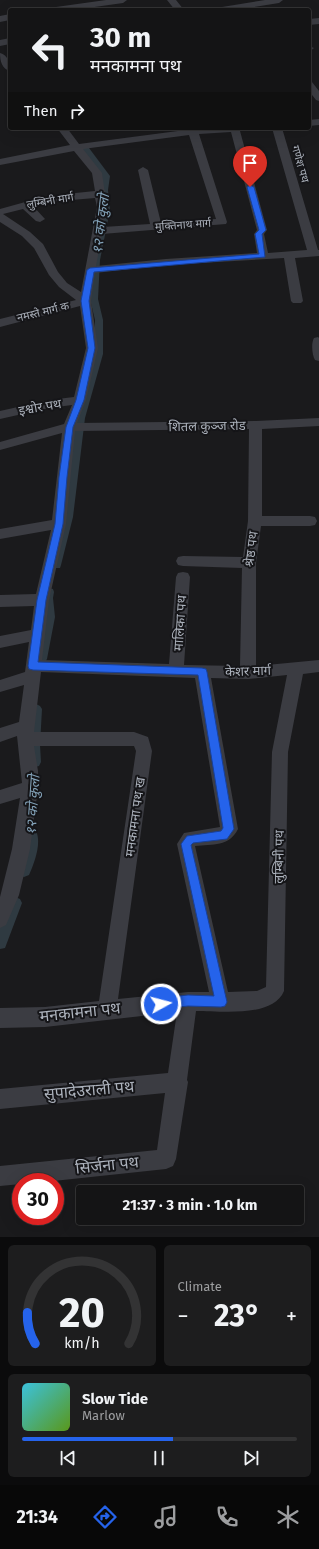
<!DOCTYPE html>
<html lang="en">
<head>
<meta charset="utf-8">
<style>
	body { margin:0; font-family:"Fira Sans","Noto Sans Devanagari",sans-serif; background:#1d1d1e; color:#f1f3f6; height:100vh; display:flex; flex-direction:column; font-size:15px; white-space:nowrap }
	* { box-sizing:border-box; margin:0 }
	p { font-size:13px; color:#9d9ea0 }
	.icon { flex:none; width:22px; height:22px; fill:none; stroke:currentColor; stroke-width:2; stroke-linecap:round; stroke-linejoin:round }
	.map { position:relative; height:1237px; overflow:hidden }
	.details { display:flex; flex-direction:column; gap:8px; padding:8px; background:#0b0b0c; flex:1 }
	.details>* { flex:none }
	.hud { position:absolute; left:8px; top:8px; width:303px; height:122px; border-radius:4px; box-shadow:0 4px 16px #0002,0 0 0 1px #333334; background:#141415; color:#f1f3f6; overflow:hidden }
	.speed { position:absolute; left:12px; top:1173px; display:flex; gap:8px; font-size:20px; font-weight:700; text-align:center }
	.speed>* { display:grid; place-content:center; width:52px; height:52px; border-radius:50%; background:#141415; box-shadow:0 4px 16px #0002,0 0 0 1px #333334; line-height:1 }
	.speed .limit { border:6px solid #d22; background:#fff; color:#111 }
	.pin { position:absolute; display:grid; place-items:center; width:34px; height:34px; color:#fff; margin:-41px -17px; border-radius:50% 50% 50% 0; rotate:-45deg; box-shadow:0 0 4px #0007 }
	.pin .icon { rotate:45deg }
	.me { position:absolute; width:44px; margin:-22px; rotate:83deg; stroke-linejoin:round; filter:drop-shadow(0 0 3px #0008) }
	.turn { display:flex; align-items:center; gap:14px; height:84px; padding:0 16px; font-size:18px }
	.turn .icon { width:52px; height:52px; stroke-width:2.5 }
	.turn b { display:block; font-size:28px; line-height:34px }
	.then { display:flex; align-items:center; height:38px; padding:0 16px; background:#0003; gap:8px; font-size:15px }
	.big { font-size:30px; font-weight:700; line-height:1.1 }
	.details .card { flex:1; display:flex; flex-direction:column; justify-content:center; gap:6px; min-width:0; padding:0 14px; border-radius:6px; background:#1d1d1e }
	.details .dial { align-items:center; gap:0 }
	.dial svg { height:104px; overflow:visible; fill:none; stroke:#333334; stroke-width:7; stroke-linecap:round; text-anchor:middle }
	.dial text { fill:#f1f3f6; stroke:none }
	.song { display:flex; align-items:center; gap:12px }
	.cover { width:48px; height:48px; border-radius:6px; background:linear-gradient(135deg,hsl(190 70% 55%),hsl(90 70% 35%)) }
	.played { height:4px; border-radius:2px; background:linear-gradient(90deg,#2563eb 55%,#333334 55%) }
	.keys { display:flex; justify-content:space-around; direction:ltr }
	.heat { display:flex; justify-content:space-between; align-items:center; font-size:22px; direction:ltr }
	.details .tiles { flex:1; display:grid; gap:8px; grid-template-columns:1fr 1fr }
	.card:last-child { grid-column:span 2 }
	.trip { position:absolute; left:76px; top:1185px; width:228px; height:40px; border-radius:4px; background:#141415; box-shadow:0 4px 16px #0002,0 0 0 1px #333334; font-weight:700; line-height:40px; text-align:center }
	.tab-bar { display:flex; height:64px; justify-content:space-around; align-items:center; background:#080808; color:#9d9ea0 }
	.tab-bar .icon { width:28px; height:28px }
	.tab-bar .selected { color:#2563eb }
	.tab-bar b { font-size:18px; color:#f1f3f6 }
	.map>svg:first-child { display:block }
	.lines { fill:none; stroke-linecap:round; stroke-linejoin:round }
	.canal { fill:#2f3a41; fill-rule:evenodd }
	.minor { fill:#3b3c42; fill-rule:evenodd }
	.route { fill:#2563eb; stroke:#184099 }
	.labels { text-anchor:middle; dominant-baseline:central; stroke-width:4; stroke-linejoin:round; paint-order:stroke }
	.far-street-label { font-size:11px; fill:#acb2bc; stroke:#151518 }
	.street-label { font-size:13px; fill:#acb2bc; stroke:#151518 }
	.water-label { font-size:14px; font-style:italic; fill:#83a2b8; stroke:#151518 }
	.near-street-label { font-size:16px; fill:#acb2bc; stroke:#151518 }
</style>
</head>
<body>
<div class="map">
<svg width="319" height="1237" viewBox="0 0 319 1237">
	<rect width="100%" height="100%" fill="#1a1a1c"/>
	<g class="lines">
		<path class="canal" d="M80,144h6l24,32 -2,14 2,20 -10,50 -2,39 5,21v34l-18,64 -12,99 -12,48 -1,3h-8l-1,-3 12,-48 12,-99 20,-64v-34l-5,-21 2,-39 10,-50 -2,-20 2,-14 -23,-30z
			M49,588l4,1 1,3 -1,6 2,19 -8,42 -2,3 -4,2 -4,-2 -2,-3c3,-13 10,-32 9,-44 0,-9 -3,-18 1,-26z
			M36,704l4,2 2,3 -2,36 1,17 -2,4 -4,1 -4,-1c-7,-14 -2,-42 -1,-57l2,-3z
			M32,829l4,2c6,12 -2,33 -7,44l-5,2 -5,-2 -1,-4 10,-40z
			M15,897l5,2 2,4 -17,45 -5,1v-24l10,-26z"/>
		<path class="minor" d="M106,0h21l-4,3 -50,7h-21l4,-3z
			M167,0h9l8,10h-9z
			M265,0h18l-4,3 -43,7h-18l4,-3z
			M10,14v6l-10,2v-6z
			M319,18v6l-10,1v-6z
			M10,38v6l-10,2v-6z
			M309,46l5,2 -5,4z
			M0,53c8,2 10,10 10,18 -8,-2 -10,-10 -10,-18z
			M309,81l3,1 7,9v10l-3,-1 -7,-9z
			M319,119v6l-10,1v-6z
			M57,128h10l12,16 114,-15 57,-1 -2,2 -8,1 27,99 -3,4 4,19 39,-3 -35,-122h10l36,122h1v6l-24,2 8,43 -2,2h-8l-2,-2 -7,-43 -118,7 -71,8 -4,28 7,47 -12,52 -9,23 179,-2 63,-3v8l-57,3v87h48l5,1 2,4 -2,4 -5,1h-49l-5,37v103l63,-6v12l-16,2 -15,78 -4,239c-11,27 -63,20 -88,20l-9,69 1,2 -12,77 -3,7 -7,3 -122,13h-23v2l-21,2v-20l157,-16 8,-57 -165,16v-20l168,-16 9,-61 -132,15 -45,1v-20l45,-1 54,-6 37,-250 -2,-5h-100l4,25v17l-8,61 -11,46 -13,30 -6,3v-31l12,-48 8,-51 -20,6v-14l22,-7 -5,-47 -17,6v-14l19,-6 5,-37 -24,7v-12l25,-8 4,-30 -29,6v-12l31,-6 3,-24 -34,1v-12l36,-1 15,-64 -51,9v-10l52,-9 10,-87 -62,17v-8l64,-18 8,-19 -23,3 -49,11v-8l49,-11 25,-3 12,-49 -6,-42 -80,21v-8l76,-19 -17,-13 -10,-12 -15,-27 -12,-12 -22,-14v-13l47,-13 48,-5 -3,-18 -18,-22 -74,14v-6l70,-14zM231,132l26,98 -3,4 3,19 -91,6 -70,7 6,-32 124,-10 1,-2 -28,-88zM189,135l27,84 -55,4 -13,-53 -5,-3 -5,3 12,54 -47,3 4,-20 -5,-34 -19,-24zM95,198l2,9 -16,85 -14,-9 -9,-11 -15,-28 -13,-12 -27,-18 20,-5 13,12 4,1 5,-3 -12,-13 15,-4zM249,429l-1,92 -5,36 -60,-1 -5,1 -2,4 2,4 5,1 59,2 -2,98 -56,-1 6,-88 -2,-4 -5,-1 -5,1 -2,4 -7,87 -127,-4 7,-60 17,-76 9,-93zM41,672l154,6 25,149 -36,6 -7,11 32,148h-21l-70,7 34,-248 -4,-14 -14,-5h-100zM287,675l-15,77 -6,235 -9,4 -29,1 -33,-146c18,-2 34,1 43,-17l-27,-151 37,1z
			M318,337l1,1v23l-4,-1c-3,-5 -4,-17 -1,-22z"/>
	</g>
	<path class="route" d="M250,185l4,2 12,43 -4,4 3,23 -171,15 -5,29 6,47 -11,52 -11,27 -6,50 -4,47 -17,76 -8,62 164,6 4,1 1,3 27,157 -7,10 -34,4 -2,2 36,157 -2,4 -4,1 -33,-1 -27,3 -4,-1 -2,-4 2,-4 4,-2 27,-3 26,1 -33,-152 6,-8 34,-5 2,-3 -25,-153 -165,-5 -4,-1 -1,-3 9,-66 18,-76 4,-47 7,-50 10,-27 12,-52 -7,-47 6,-31 3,-2 169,-14 -4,-20 4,-4 -12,-43z"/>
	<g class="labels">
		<g class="far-street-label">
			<text transform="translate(300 164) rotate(74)">गणेश पथ</text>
			<text transform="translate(50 201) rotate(-10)">लुम्बिनी मार्ग</text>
			<text transform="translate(183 225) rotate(-4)">मुक्तिनाथ मार्ग</text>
			<text transform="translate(43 312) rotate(-14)">नमस्ते मार्ग क</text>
		</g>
		<g class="street-label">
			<text transform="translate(40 407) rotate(-10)">इश्वोर पथ</text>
			<text transform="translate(207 426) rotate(-1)">शितल कुञ्ज रोड</text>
			<text transform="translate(251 549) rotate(-83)">श्रेष्ठ पथ</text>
			<text transform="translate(180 623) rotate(-86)">मालिका पथ</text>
			<text transform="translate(248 671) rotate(-2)">केशर मार्ग</text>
			<text transform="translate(135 817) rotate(-82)">मनकामना पथ ख</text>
			<text transform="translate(279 857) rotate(-89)">लुम्बिनी पथ</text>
		</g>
		<g class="water-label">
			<text transform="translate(101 224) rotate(-83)">१२ को कुलो</text>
			<text transform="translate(33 805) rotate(-86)">१२ को कुलो</text>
		</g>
		<g class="near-street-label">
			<text transform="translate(80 1012) rotate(-6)">मनकामना पथ</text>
			<text transform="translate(89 1090) rotate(-5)">सुपादेउराली पथ</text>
			<text transform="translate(107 1165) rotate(-6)">सिर्जना पथ</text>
		</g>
	</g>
</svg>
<div class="speed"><div class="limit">30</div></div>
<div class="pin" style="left:250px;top:187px;background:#d93025"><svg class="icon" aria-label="arrive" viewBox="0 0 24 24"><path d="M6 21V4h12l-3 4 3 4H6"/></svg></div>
<svg class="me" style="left:161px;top:1004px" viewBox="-20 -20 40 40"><circle r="17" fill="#2563eb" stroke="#fff" stroke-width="3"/><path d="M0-11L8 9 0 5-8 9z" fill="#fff"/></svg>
<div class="trip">21:37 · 3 min · 1.0 km</div>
<div class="hud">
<div class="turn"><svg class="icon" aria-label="left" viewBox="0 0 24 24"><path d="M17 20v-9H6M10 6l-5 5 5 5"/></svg><div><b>30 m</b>मनकामना पथ</div></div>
<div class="then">Then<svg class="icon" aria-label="right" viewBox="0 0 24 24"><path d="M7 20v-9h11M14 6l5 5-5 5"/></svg></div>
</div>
</div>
<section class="details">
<div class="tiles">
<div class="card dial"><svg viewBox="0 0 100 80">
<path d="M14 69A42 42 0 1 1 86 69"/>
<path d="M14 69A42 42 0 0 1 8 45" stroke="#2563eb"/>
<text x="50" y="56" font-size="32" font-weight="700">20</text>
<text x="50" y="72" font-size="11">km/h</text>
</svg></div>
<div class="card"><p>Climate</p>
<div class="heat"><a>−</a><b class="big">23°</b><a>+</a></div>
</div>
<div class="card">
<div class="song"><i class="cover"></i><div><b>Slow Tide</b><p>Marlow</p></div></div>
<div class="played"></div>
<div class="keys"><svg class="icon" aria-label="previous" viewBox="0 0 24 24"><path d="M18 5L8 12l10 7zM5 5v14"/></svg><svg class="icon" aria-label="pause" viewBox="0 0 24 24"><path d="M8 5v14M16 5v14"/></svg><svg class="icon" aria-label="next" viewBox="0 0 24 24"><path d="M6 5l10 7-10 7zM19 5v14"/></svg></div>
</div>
</div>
</section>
<nav class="tab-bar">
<b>21:34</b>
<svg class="icon selected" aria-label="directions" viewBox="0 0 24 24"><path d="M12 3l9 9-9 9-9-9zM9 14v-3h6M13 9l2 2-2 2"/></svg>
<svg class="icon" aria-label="music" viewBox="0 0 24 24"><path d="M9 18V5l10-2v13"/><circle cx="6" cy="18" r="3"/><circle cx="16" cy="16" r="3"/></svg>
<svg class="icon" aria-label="phone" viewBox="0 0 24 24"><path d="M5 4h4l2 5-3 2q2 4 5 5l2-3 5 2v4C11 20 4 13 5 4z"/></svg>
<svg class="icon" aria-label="climate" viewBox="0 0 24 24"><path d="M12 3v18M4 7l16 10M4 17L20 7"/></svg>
</nav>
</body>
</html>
